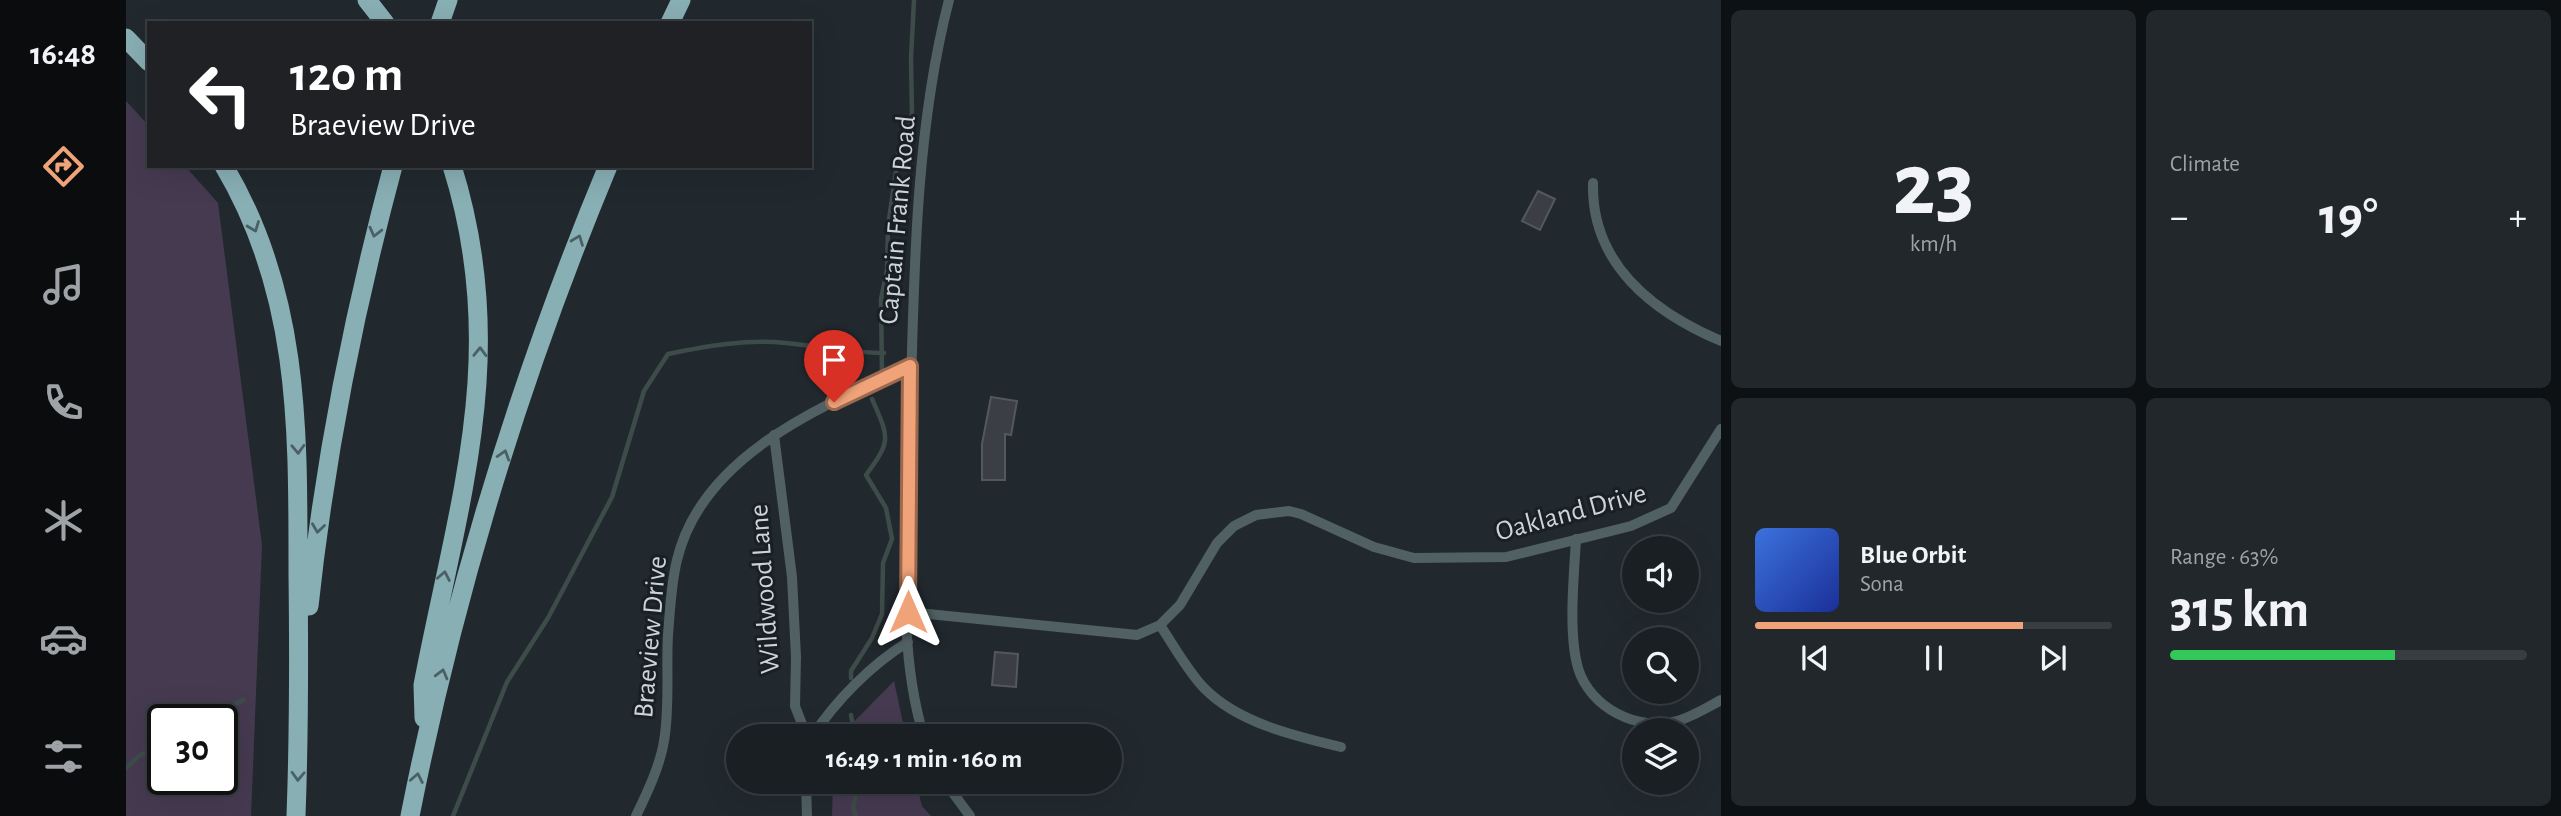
<!DOCTYPE html>
<html lang="en">
<head>
<meta charset="utf-8">
<style>
	body { margin:0; font-family:"Alegreya Sans",sans-serif; background:#22272b; color:#f1f3f6; height:100vh; display:flex; flex-direction:column; font-size:26px; white-space:nowrap }
	* { box-sizing:border-box; margin:0 }
	p { font-size:23px; color:#9fa2a6 }
	.icon { flex:none; width:38px; height:38px; fill:none; stroke:currentColor; stroke-width:2; stroke-linecap:round; stroke-linejoin:round }
	.map { position:relative; flex:1; overflow:hidden }
	.drawer { display:flex; flex-direction:column; gap:10px; padding:10px; background:#0e1113; width:840px }
	.drawer>* { flex:none }
	.guide { position:absolute; left:21px; top:21px; width:665px; height:147px; border-radius:0px; box-shadow:0 7px 28px #0002,0 0 0 2px #373d41; background:#202124; color:#fff; overflow:hidden }
	.fabs { position:absolute; left:1496px; top:536px; display:grid; gap:14px }
	.fabs a { display:grid; place-items:center; width:77px; height:77px; border-radius:50%; background:#191f23; box-shadow:0 7px 28px #0002,0 0 0 2px #373d41; font-size:35px }
	.speed { position:absolute; left:21px; top:704px; display:flex; gap:14px; font-size:35px; font-weight:700; text-align:center }
	.speed>* { display:grid; place-content:center; width:91px; height:91px; border-radius:50%; background:#191f23; box-shadow:0 7px 28px #0002,0 0 0 2px #373d41; line-height:1 }
	.speed .limit { border:4px solid #111; border-radius:10px; background:#fff; color:#111 }
	.pin { position:absolute; display:grid; place-items:center; width:60px; height:60px; color:#fff; margin:-72px -30px; border-radius:50% 50% 50% 0; rotate:-45deg; box-shadow:0 0 7px #0007 }
	.pin .icon { rotate:45deg }
	.me { position:absolute; width:77px; margin:-38px; rotate:0deg; stroke-linejoin:round; filter:drop-shadow(0 0 5px #0008) }
	.turn { display:flex; align-items:center; gap:24px; height:147px; padding:0 28px; font-size:32px }
	.turn .icon { width:91px; height:91px; stroke-width:2.5 }
	.turn b { display:block; font-size:49px; line-height:60px }
	.big { font-size:52px; font-weight:700; line-height:1.1 }
	.drawer .widget { flex:1; display:flex; flex-direction:column; justify-content:center; gap:10px; min-width:0; padding:0 24px; border-radius:10px; background:#22272b }
	.drawer .dial { align-items:center; gap:0 }
	.dial b { font-size:91px; line-height:1 }
	.song { display:flex; align-items:center; gap:21px }
	.cover { width:84px; height:84px; border-radius:10px; background:linear-gradient(135deg,hsl(220 70% 55%),hsl(230 70% 35%)) }
	.played { height:7px; border-radius:4px; background:linear-gradient(90deg,#f0a279 75%,#373d41 75%) }
	.keys { display:flex; justify-content:space-around; direction:ltr }
	.heat { display:flex; justify-content:space-between; align-items:center; font-size:38px; direction:ltr }
	.charge { height:10px; border-radius:5px; background:linear-gradient(90deg,#34c759 63%,#373d41 0) }
	.drawer .tiles { flex:1; display:grid; gap:10px; grid-template-columns:repeat(2,1fr) }
	.trip { position:absolute; left:600px; top:724px; width:396px; height:70px; border-radius:35px; background:#191f23; box-shadow:0 7px 28px #0002,0 0 0 2px #373d41; font-weight:700; line-height:70px; text-align:center }
	main { display:flex; flex:1; min-height:0 }
	.menu { display:flex; flex-direction:column; width:126px; justify-content:space-around; align-items:center; background:#0a0c0e; color:#9fa2a6 }
	.menu .icon { width:49px; height:49px }
	.menu .current { color:#f0a279 }
	.menu b { font-size:32px; color:#f1f3f6 }
	.map>svg:first-child { display:block }
	.green { fill:#463a51; fill-rule:evenodd }
	.lines { fill:none; stroke-linecap:round; stroke-linejoin:round }
	.stream { stroke:#3e4c49; stroke-width:4.5 }
	.building { fill:#3c3e46; stroke:#555760; stroke-width:2 }
	.street { stroke:#516063; stroke-width:10 }
	.highway { stroke:#88afb4; stroke-width:19 }
	.oneway { stroke:#4a6065 }
	.route-casing { stroke:#9c694f; stroke-width:18 }
	.route { stroke:#f0a279; stroke-width:12 }
	.labels { text-anchor:middle; dominant-baseline:central; stroke-width:6; stroke-linejoin:round; paint-order:stroke }
	.street-label { font-size:28px; fill:#ced3d7; stroke:#181f25 }
</style>
</head>
<body>
<main>
<nav class="menu">
<b>16:48</b>
<svg class="icon current" aria-label="directions" viewBox="0 0 24 24"><path d="M12 3l9 9-9 9-9-9zM9 14v-3h6M13 9l2 2-2 2"/></svg>
<svg class="icon" aria-label="music" viewBox="0 0 24 24"><path d="M9 18V5l10-2v13"/><circle cx="6" cy="18" r="3"/><circle cx="16" cy="16" r="3"/></svg>
<svg class="icon" aria-label="phone" viewBox="0 0 24 24"><path d="M5 4h4l2 5-3 2q2 4 5 5l2-3 5 2v4C11 20 4 13 5 4z"/></svg>
<svg class="icon" aria-label="climate" viewBox="0 0 24 24"><path d="M12 3v18M4 7l16 10M4 17L20 7"/></svg>
<svg class="icon" aria-label="car" viewBox="0 0 24 24"><path d="M5 17H2v-5l4-1 3-4h7l3 4 3 1v5h-3M9 17h6M6 11h13"/><circle cx="7" cy="17" r="2"/><circle cx="17" cy="17" r="2"/></svg>
<svg class="icon" aria-label="filters" viewBox="0 0 24 24"><path d="M4 7h16M4 17h16"/><circle cx="9" cy="7" r="2"/><circle cx="15" cy="17" r="2"/></svg>
</nav>
<div class="map">
<svg width="1595" height="816" viewBox="0 0 1595 816">
	<rect width="100%" height="100%" fill="#21292f"/>
	<path class="green" d="M0,101l23,25v40h36l33,37 44,342 -11,271h-125zM37,719h59v60h-59z
		M768,681l12,56h-67z
		M707,782h83l6,24 9,10h-99z"/>
	<g class="lines">
		<path class="stream" d="M756,374l-1,-75 6,-29 1,-44 11,-75 13,-37 -1,-56 3,-58
			M725,678v-7l21,-33 10,-24 1,-51 9,-24 -6,-31 -20,-33c26,-35 23,-37 6,-76
			M725,715l4,22
			M81,719l36,-19
			M0,768l13,-12 24,-13
			M327,816l54,-134 41,-64 64,-121 32,-106 24,-37c39,-8 78,-15 118,-11 33,3 65,10 98,10
			M730,816l-3,-8 6,-26"/>
	</g>
	<path class="building" d="M1412,191l17,8 -15,31 -18,-9z
		M865,397l26,4 -6,34 -6,-1v46h-23v-36z
		M869,652l23,2 -2,33 -24,-2z"/>
	<g class="lines">
		<path class="street" d="M1467,183c-2,81 60,129 128,158
			M648,435l18,142 4,80 -1,49 12,31
			M1450,539c-2,37 -8,94 2,129 12,40 60,64 99,53 15,-4 31,-14 44,-21
			M782,612l229,23 23,-10 20,-20 37,-62 17,-17 22,-11 33,-4 12,3 73,33 40,11 92,-1 125,-31 40,-18 50,-79
			M1034,625c14,21 27,45 44,63 34,35 91,48 137,59
			M686,737c23,-36 60,-73 96,-95
			M798,737c-27,-88 -17,-183 -15,-274 5,-150 2,-317 40,-463
			M680,782l1,34
			M819,782l25,34
			M510,816c11,-23 24,-50 28,-75 6,-35 2,-71 4,-106 2,-24 3,-51 9,-75 25,-105 145,-154 233,-194"/>
		<path class="highway" d="M241,0l18,23
			M314,23l8,-23
			M544,23l11,-23
			M0,38l23,24
			M98,166c76,128 74,263 74,406 1,82 1,163 -2,244
			M183,606c16,-149 45,-295 84,-440
			M298,718l-1,-33c35,-183 88,-332 29,-519
			M284,816c44,-222 111,-441 198,-650"/>
	</g>
	<defs><path id="oneway-chevron" d="M-2-3.5L2.5 0L-2 3.5" fill="none" stroke-width="1.6" stroke-linecap="round" stroke-linejoin="round" transform="scale(1.75)"/></defs>
	<g class="oneway">
		<use href="#oneway-chevron" transform="translate(128 227) rotate(69)"/>
		<use href="#oneway-chevron" transform="translate(249 232) rotate(104)"/>
		<use href="#oneway-chevron" transform="translate(452 240) rotate(-69)"/>
		<use href="#oneway-chevron" transform="translate(354 352) rotate(-89)"/>
		<use href="#oneway-chevron" transform="translate(172 449) rotate(88)"/>
		<use href="#oneway-chevron" transform="translate(378 455) rotate(-73)"/>
		<use href="#oneway-chevron" transform="translate(192 528) rotate(98)"/>
		<use href="#oneway-chevron" transform="translate(318 576) rotate(-79)"/>
		<use href="#oneway-chevron" transform="translate(316 674) rotate(-75)"/>
		<use href="#oneway-chevron" transform="translate(172 776) rotate(92)"/>
		<use href="#oneway-chevron" transform="translate(291 778) rotate(-79)"/>
	</g>
	<g class="lines">
		<defs>
			<path id="route" d="M708,402l76,-36 -2,246"/>
		</defs>
		<use href="#route" class="route-casing"/>
		<use href="#route" class="route"/>
	</g>
	<g class="labels">
		<g class="street-label">
			<text transform="translate(772 220) rotate(-85)">Captain Frank Road</text>
			<text transform="translate(1445 513) rotate(-15)">Oakland Drive</text>
			<text transform="translate(639 589) rotate(-94)">Wildwood Lane</text>
			<text transform="translate(525 637) rotate(-85)">Braeview Drive</text>
		</g>
	</g>
</svg>
<div class="fabs">
<a><svg class="icon" aria-label="sound" viewBox="0 0 24 24"><path d="M4 9h4l5-4v14l-5-4H4zM17 9q2 3 0 6"/></svg></a>
<a><svg class="icon" aria-label="search" viewBox="0 0 24 24"><circle cx="10" cy="10" r="6"/><path d="M15 15l6 6"/></svg></a>
<a><svg class="icon" aria-label="layers" viewBox="0 0 24 24"><path d="M12 4l9 5-9 5-9-5zM3 14l9 5 9-5"/></svg></a>
</div>
<div class="speed"><div class="limit">30</div></div>
<div class="pin" style="left:708px;top:402px;background:#d93025"><svg class="icon" aria-label="arrive" viewBox="0 0 24 24"><path d="M6 21V4h12l-3 4 3 4H6"/></svg></div>
<svg class="me" style="left:782px;top:612px" viewBox="-20 -20 40 40"><path d="M0-17L14 15 0 8-14 15z" fill="#f0a279" stroke="#fff" stroke-width="4"/></svg>
<div class="trip">16:49 · 1 min · 160 m</div>
<div class="guide">
<div class="turn"><svg class="icon" aria-label="left" viewBox="0 0 24 24"><path d="M17 20v-9H6M10 6l-5 5 5 5"/></svg><div><b>120 m</b>Braeview Drive</div></div>
</div>
</div>
<section class="drawer">
<div class="tiles">
<div class="widget dial"><b>23</b><p>km/h</p></div>
<div class="widget"><p>Climate</p>
<div class="heat"><a>−</a><b class="big">19°</b><a>+</a></div>
</div>
<div class="widget">
<div class="song"><i class="cover"></i><div><b>Blue Orbit</b><p>Sona</p></div></div>
<div class="played"></div>
<div class="keys"><svg class="icon" aria-label="previous" viewBox="0 0 24 24"><path d="M18 5L8 12l10 7zM5 5v14"/></svg><svg class="icon" aria-label="pause" viewBox="0 0 24 24"><path d="M8 5v14M16 5v14"/></svg><svg class="icon" aria-label="next" viewBox="0 0 24 24"><path d="M6 5l10 7-10 7zM19 5v14"/></svg></div>
</div>
<div class="widget"><p>Range · 63%</p><b class="big">315 km</b><div class="charge"></div></div>
</div>
</section>
</main>
</body>
</html>
